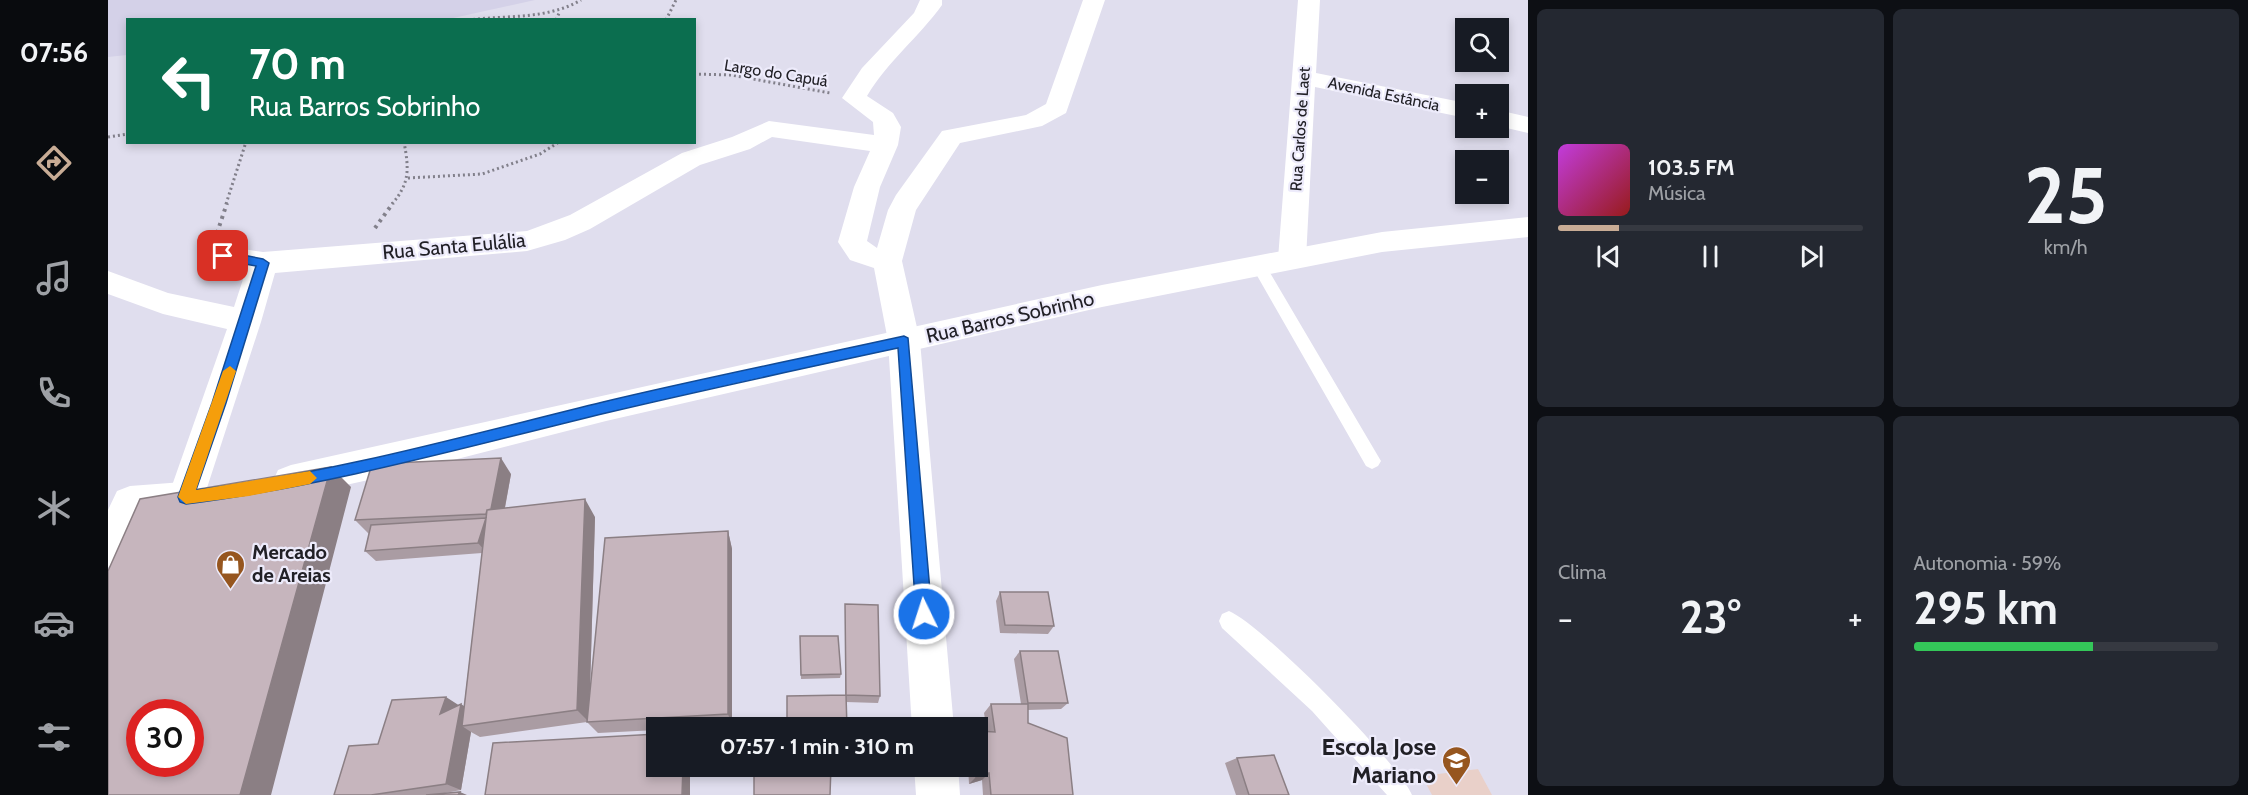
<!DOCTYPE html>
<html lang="pt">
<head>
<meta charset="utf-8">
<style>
	body { margin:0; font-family:Cabin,sans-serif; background:#242831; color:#f1f3f6; height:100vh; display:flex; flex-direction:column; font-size:22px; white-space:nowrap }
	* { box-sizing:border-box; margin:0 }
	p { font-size:20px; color:#9ea1a6 }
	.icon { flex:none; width:33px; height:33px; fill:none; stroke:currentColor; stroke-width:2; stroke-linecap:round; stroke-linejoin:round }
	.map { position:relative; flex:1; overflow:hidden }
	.sheet { display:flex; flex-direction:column; gap:9px; padding:9px; background:#0d0f14; width:720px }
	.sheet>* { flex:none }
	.guide { position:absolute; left:18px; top:18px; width:570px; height:126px; border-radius:0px; box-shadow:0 3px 9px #0003; background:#0b6e4f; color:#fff; overflow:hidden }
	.controls { position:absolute; left:1347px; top:18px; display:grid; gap:12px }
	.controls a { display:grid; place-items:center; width:54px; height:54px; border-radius:0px; background:#171b24; box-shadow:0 3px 9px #0003; font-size:30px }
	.speed { position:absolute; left:18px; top:699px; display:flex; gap:12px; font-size:30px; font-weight:700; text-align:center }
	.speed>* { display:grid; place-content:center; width:78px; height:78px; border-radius:50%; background:#171b24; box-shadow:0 3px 9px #0003; line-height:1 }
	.speed .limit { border:9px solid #d22; background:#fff; color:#111 }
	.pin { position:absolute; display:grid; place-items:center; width:51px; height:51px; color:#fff; margin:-26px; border-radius:12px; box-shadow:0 3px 9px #0006 }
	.me { position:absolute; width:66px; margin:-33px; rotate:356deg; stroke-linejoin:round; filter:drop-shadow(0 0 4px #0008) }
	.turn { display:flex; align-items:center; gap:21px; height:126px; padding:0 24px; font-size:27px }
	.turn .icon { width:78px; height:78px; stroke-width:2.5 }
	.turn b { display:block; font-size:42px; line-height:51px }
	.big { font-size:45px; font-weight:700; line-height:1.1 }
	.sheet .card { flex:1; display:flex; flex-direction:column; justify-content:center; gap:9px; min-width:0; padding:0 21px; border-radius:9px; background:#242831 }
	.sheet .dial { align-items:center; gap:0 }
	.dial b { font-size:78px; line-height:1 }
	.song { display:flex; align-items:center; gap:18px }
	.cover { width:72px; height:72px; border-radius:9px; background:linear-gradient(135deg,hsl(290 70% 55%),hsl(0 70% 35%)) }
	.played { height:6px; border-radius:3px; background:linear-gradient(90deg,#c8ac95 20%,#363941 20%) }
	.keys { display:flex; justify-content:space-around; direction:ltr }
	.heat { display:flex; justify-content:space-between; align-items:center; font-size:33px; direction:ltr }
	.charge { height:9px; border-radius:4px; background:linear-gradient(90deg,#34c759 59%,#363941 0) }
	.sheet .tiles { flex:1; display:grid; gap:9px; grid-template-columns:repeat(2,1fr) }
	.trip { position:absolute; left:538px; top:717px; width:342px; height:60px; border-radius:0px; background:#171b24; box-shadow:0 3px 9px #0003; font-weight:700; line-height:60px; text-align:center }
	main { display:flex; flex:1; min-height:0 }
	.tab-bar { display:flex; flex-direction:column; width:108px; justify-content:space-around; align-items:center; background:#090b0e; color:#9ea1a6 }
	.tab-bar .icon { width:42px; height:42px }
	.tab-bar .current { color:#c8ac95 }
	.tab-bar b { font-size:27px; color:#f1f3f6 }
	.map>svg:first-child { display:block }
	.built { fill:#d4d1e8 }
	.education { fill:#e9d0c9 }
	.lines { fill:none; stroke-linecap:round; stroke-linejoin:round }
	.path-far1 { stroke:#82808b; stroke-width:3; stroke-dasharray:2 3; stroke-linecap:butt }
	.path { stroke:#82808b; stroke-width:4; stroke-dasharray:3 4.5; stroke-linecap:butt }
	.lane { fill:#fff; fill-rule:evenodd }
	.street { fill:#fff; fill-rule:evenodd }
	.secondary { fill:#fff; fill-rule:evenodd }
	.wall { fill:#aa9ca3 }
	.shaded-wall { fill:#8b7f84 }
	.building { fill:#c6b5bd; stroke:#8b7f84; stroke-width:1.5; fill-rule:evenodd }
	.route { fill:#1a73e8; stroke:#114b97; stroke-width:1.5 }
	.slow { fill:#f59e0b }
	.labels { text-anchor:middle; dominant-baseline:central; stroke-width:4.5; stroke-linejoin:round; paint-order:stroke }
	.far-street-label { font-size:16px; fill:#212026; stroke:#edebfb }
	.street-label { font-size:20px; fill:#212026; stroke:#edebfb }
	.poi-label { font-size:20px; font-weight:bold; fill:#212026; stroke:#edebfb; text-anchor:start }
	.near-poi-label { font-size:24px; font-weight:bold; fill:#212026; stroke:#edebfb; text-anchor:end }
</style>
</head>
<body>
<main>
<nav class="tab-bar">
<b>07:56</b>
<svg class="icon current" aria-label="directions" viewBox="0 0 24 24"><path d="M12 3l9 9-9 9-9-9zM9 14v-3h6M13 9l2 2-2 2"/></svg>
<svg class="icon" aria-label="music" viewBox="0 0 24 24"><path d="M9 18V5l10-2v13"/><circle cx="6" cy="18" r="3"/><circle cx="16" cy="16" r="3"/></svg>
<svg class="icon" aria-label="phone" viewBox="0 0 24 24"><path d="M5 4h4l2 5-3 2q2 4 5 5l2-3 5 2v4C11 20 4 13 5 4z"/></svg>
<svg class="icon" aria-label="climate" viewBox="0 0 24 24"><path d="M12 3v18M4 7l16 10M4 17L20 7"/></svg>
<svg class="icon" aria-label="car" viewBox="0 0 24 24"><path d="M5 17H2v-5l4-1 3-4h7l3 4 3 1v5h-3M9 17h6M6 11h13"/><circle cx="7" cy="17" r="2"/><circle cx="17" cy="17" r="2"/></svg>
<svg class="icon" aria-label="filters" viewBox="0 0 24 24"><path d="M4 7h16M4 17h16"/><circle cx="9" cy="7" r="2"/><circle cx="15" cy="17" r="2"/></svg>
</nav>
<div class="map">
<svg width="1420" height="795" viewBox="0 0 1420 795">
	<rect width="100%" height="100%" fill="#e0deee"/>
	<path class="built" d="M0,0h427l-91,20h-316l-1,35 -19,2z"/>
	<path class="education" d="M1370,769l14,26h-60l-10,-19z"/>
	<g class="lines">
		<path class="path-far1" d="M360,20c39,-5 78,0 113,-20
			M448,20l4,-9
			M558,20l10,-20
			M586,74l37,1 99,18
			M0,137l20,-3
			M300,178l74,-4 58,-20 19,-12
			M118,204l20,-62
			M284,204c18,-21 17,-35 12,-62"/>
		<path class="path" d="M267,228l18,-25
			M109,233l10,-30"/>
		<path class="lane" d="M1150,260l5,1 115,195 3,5 -3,5 -6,3 -6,-3 -115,-201z
			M1121,611c32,13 170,152 183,184h-25l-75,-84 -90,-83 -3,-7 3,-7z"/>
		<path class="street" d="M812,0h22v5c-23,32 -55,57 -75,91l26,17 8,14 -3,18 -18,42 -13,54 10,7 11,-38 8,-15 46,-64 84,-16 20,-11 37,-104h22l-39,113 -24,13 -82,17 -44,67 -14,51 18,80 34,387h-42l-24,-387 -14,-73 -24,-8 -12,-18 16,-55 16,-36 -98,-14 -22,12 -50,16 -110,64 -25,11 -38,11 -252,22 -14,49 -57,175 -5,11 -13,5 -13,-5 -5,-11 59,-168 -64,-15 -55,-20v-23l60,22 66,14 12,-37 -33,-7 -4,-7 4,-7 10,-3 40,6 264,-21 43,-16 112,-62 50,-16 37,-16 105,14 -1,-13 -31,-24 20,-30 52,-55z
			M1190,0h22l-4,73 150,30v15l-151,-31 -9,172 -4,7 -10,3 -10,-3 -4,-7z
			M1390,110l30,7v16l-30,-7z
			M806,766h44l2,29h-44z"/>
		<path class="secondary" d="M1420,217v20l-146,15 -280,55 -496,114 -192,49 -123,27 -13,-5 -5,-11 5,-11 13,-5 811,-180 280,-53z
			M75,482l13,5 5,11 -5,11 -13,5 -42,3 -20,45 -13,5v-57l9,-19 13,-5z"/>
	</g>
	<path class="wall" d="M403,474l-6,34 90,9 -5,175 138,-161 4,18v177l-32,2h-43v2l-59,3 -11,-11 -107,15 -9,-5 -10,58 -21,4 27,1h-133l44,-51 80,-39 6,1 18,-153 -106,8 -11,-10 4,-17 -14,-14z
		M892,592l54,34 -6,8 -48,-1 -4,-32z
		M737,604l35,92 -2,7 -32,-1 -1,-7z
		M692,636l41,38 -1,4 -39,1z
		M912,651l48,52 -7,6 -33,1v13l45,72h-90l-1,-15 -13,4 -1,-18h10l9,-35 -3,-18 7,-9h30l-7,-45z
		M1129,758l52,37h-53l-11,-32z"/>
	<path class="shaded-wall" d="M393,458l10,16 -10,54 -11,-15z
		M223,467l20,20 -80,308h-31z
		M477,499l10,18 -6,205 -12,-12z
		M378,518l1,35 -9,-10z
		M620,531l4,18v177l-4,-12z
		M338,697l14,9 1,-2 13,9 -12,13 9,6 -10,58 -15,-6 -6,-70z
		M575,766h7v29h-8z
		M881,773l-7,7 -13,4 7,-7z
		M352,792l7,3h-9z"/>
	<path class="building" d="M393,458l-10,51 -4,1 -1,4 -131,6 17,-56z
		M223,467l-91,328h-132v-224l32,-72zM32,712h50v52h-50z
		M477,499l-8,211 -115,16 25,-216z
		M378,518l-8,25 -113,8 6,-26z
		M620,531v183l-141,8 18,-184z
		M892,592h48l6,34 -49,-1z
		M737,604l33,1 2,91 -34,-1z
		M692,636h38l3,38 -40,1z
		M912,651h38l10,52h-40z
		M738,695l1,33h-60v-32z
		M338,697l-6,17 21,-10 -15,80 -75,11h-37l15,-49 29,-2 14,-44z
		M883,704h37v19l39,15 6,57h-82l-2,-22 -13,4 -1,-11h3v-35l17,1z
		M549,734v32h26l-1,29h-197l8,-52z
		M1166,755l15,40h-40l-12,-37z
		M646,766h77l-1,29h-76z
		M352,792l-2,3h-32z"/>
	<path class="route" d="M115,251l40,8 6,4 -43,140 -30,87c138,-17 272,-55 407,-88 100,-24 201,-44 301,-66l4,2 24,276 -2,6 -6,2 -6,-2 -2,-6 -18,-266c-97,21 -195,42 -292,65 -140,34 -278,73 -420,91l-6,-2 -2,-5 34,-94 44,-137 -38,-7v-6z"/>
	<path class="slow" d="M122,366l6,5 -40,119 114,-19 7,7 -7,6 -61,12 -63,8 -8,-7 45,-126z"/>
	<defs>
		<symbol id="shop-pin" viewBox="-11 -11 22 30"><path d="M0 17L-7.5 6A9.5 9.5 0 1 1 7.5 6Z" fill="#96561f" stroke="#edebfb"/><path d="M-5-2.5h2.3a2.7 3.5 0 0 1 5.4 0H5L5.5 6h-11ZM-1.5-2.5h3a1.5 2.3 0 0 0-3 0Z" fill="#fff"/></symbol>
		<symbol id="school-pin" viewBox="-11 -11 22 30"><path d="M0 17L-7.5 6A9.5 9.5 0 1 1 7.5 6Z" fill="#96561f" stroke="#edebfb"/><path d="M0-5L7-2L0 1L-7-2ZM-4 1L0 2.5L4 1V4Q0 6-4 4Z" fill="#fff"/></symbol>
	</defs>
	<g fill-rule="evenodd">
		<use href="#shop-pin" x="106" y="548" width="33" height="45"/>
		<use href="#school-pin" x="1332" y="744" width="33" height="45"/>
	</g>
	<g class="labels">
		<g class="far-street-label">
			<text transform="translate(668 73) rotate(9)">Largo do Capuá</text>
			<text transform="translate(1276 94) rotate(12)">Avenida Estância</text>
			<text transform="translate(1192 129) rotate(-86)">Rua Carlos de Laet</text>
		</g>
		<g class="street-label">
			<text transform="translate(346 246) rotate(-5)">Rua Santa Eulália</text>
			<text transform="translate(902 317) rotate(-13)">Rua Barros Sobrinho</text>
		</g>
		<g class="poi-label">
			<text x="144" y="552">Mercado<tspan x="144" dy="23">de Areias</tspan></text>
		</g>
		<g class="near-poi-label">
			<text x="1328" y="746">Escola Jose<tspan x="1328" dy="28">Mariano</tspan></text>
		</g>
	</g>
</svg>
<div class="controls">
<a><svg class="icon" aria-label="search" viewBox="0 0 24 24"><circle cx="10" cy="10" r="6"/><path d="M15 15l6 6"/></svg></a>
<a>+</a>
<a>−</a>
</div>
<div class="speed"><div class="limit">30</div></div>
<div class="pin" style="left:115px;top:256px;background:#d93025"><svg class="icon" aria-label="arrive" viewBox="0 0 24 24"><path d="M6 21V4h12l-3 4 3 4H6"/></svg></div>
<svg class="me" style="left:816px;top:614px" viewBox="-20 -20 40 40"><circle r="17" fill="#1a73e8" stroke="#fff" stroke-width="3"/><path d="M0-11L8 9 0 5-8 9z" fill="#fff"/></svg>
<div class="trip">07:57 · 1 min · 310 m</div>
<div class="guide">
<div class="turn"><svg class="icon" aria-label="left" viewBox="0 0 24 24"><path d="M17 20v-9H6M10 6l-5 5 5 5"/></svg><div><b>70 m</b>Rua Barros Sobrinho</div></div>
</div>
</div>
<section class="sheet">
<div class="tiles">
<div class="card">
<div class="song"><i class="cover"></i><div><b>103.5 FM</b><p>Música</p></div></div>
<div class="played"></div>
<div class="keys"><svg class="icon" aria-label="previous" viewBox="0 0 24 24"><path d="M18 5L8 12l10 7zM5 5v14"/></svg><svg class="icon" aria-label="pause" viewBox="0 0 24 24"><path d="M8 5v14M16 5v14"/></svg><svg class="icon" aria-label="next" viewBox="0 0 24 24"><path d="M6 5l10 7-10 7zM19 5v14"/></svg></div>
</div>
<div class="card dial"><b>25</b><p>km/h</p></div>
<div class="card"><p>Clima</p>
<div class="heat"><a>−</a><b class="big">23°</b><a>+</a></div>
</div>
<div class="card"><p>Autonomia · 59%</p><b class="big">295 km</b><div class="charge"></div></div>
</div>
</section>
</main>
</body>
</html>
